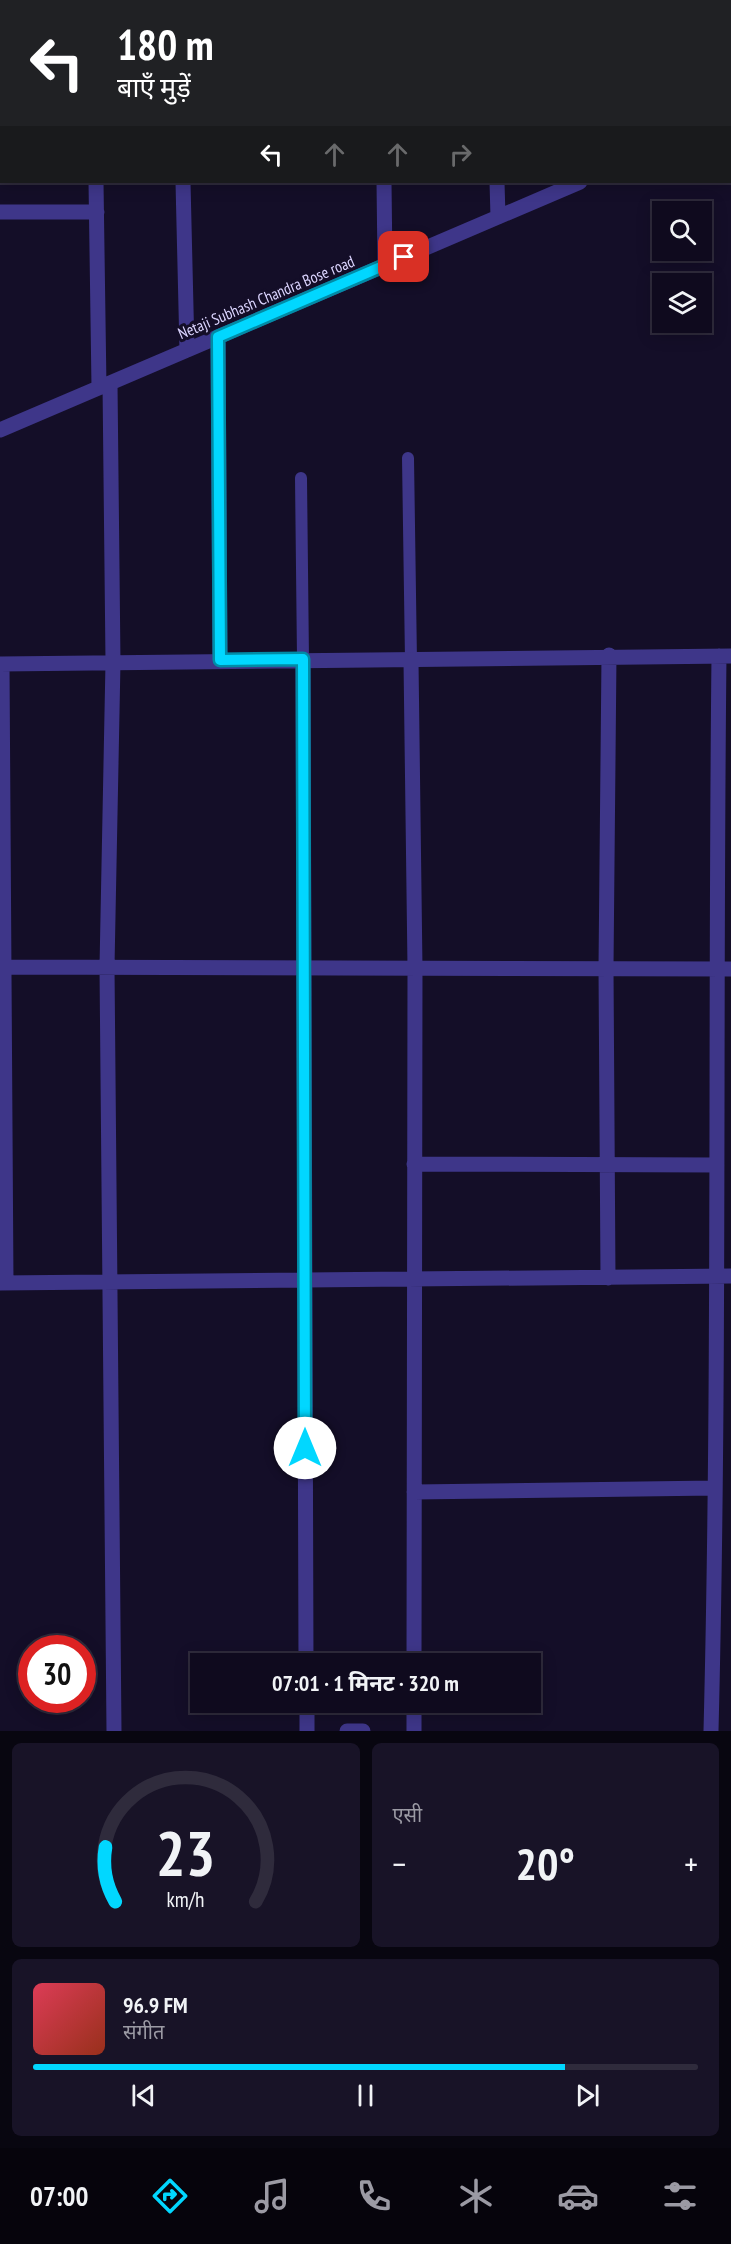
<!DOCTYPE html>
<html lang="hi">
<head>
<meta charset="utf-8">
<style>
	body { margin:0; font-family:"PT Sans Narrow","Noto Sans Devanagari",sans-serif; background:#181327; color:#f1f3f6; height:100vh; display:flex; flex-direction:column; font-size:22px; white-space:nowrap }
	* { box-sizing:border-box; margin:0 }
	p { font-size:20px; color:#9b9aa4 }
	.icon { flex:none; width:33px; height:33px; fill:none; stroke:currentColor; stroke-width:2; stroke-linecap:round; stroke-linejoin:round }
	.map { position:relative; height:1731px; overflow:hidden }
	.side { display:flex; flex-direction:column; gap:12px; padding:12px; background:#080610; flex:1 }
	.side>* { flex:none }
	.hud { position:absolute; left:0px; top:0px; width:732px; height:183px; box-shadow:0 3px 15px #0003,0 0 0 2px #2f2b3c; background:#202124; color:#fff; overflow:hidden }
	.tools { position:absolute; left:652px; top:201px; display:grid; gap:12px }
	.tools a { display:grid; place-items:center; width:60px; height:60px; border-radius:0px; background:#0f0a1e; box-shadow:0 3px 15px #0003,0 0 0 2px #2f2b3c; font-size:30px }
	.speed { position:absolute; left:18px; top:1635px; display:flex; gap:12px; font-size:30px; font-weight:700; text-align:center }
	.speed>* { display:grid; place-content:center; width:78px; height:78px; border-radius:50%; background:#0f0a1e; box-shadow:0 3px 15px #0003,0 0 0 2px #2f2b3c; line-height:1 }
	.speed .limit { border:9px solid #d22; background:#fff; color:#111 }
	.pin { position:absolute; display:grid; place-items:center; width:51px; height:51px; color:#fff; margin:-26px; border-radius:12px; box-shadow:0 3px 9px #0006 }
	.me { position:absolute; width:66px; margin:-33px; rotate:0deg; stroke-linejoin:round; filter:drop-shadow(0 0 4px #0008) }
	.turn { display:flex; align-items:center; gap:21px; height:126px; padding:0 18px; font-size:27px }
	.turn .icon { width:78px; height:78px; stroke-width:2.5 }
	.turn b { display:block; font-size:42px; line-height:51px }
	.lanes { display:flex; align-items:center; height:57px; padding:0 18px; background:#0003; justify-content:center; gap:30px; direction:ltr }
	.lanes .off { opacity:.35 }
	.big { font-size:45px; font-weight:700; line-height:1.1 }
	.side .card { flex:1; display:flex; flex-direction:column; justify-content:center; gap:9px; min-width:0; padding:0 21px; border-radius:9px; background:#181327 }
	.side .dial { align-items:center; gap:0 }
	.dial svg { height:156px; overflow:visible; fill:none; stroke:#2f2b3c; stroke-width:7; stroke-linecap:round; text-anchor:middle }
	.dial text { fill:#f1f3f6; stroke:none }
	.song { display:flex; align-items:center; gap:18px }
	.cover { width:72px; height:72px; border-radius:9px; background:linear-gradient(135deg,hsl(350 70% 55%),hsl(10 70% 35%)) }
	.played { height:6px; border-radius:3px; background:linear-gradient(90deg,#01d7ff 80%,#2f2b3c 80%) }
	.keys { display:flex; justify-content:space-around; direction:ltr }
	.heat { display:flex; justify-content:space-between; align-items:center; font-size:33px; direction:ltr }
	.side .tiles { flex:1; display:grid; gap:12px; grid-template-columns:1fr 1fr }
	.card:last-child { grid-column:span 2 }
	.trip { position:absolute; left:190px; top:1653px; width:351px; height:60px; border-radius:0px; background:#0f0a1e; box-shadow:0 3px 15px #0003,0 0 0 2px #2f2b3c; font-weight:700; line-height:60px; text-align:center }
	.tab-bar { display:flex; height:96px; justify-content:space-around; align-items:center; background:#06040c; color:#9b9aa4 }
	.tab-bar .icon { width:42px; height:42px }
	.tab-bar .selected { color:#01d7ff }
	.tab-bar b { font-size:27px; color:#f1f3f6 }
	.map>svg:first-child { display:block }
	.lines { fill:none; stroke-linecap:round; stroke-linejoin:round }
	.service { stroke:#3e3689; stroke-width:12 }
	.minor { stroke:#3e3689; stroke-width:15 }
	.route-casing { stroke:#018ca6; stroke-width:15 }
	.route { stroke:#01d7ff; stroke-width:10 }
	.labels { text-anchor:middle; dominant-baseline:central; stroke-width:6; stroke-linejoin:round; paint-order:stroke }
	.street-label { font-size:16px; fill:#dcd5ff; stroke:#140e28 }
</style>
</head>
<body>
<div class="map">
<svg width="731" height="1731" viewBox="0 0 731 1731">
	<rect width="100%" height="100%" fill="#140e28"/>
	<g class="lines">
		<path class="service" d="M408,458l3,203
			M301,478l2,181"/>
		<path class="minor" d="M93,0v2
			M382,0v2
			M491,0v2
			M593,0v2
			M179,2v-2
			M730,117l1,-1
			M96,182l3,205
			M183,182l4,168
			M384,182l1,83
			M497,182l1,35
			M0,212h97
			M218,337l2,323
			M110,383l3,279 -6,305 7,764
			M0,430l580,-248
			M303,659l3,1005
			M411,661l4,307 -1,696
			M0,664l731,-8
			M2,664l4,619
			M0,967l731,2
			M414,1164l303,1
			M608,1278l-2,-310 3,-313
			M0,1283l731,-7
			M414,1492l301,-4
			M307,1702v29
			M414,1702v29
			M347,1731h16
			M711,1731c9,-358 4,-717 8,-1075"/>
	</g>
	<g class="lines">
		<defs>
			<path id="route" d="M305,1448l-2,-789 -83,1 -2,-323 186,-80"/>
		</defs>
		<use href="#route" class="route-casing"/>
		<use href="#route" class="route"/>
	</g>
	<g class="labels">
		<g class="street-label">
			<text transform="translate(266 297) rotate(-23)">Netaji Subhash Chandra Bose road</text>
		</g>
	</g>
</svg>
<div class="tools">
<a><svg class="icon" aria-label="search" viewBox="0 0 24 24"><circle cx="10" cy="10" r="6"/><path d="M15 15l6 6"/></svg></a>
<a><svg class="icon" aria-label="layers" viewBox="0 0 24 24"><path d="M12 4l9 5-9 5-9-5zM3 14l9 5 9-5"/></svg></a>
</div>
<div class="speed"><div class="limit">30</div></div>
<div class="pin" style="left:404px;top:257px;background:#d93025"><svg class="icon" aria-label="arrive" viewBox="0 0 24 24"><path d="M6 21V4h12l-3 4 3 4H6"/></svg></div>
<svg class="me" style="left:305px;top:1448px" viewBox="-20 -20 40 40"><circle r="19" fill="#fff"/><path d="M0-13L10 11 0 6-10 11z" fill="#01d7ff"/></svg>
<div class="trip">07:01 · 1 मिनट · 320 m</div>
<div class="hud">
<div class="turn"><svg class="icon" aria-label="left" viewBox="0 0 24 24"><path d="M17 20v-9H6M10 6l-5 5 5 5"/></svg><div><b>180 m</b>बाएँ मुड़ें</div></div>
<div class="lanes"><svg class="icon" aria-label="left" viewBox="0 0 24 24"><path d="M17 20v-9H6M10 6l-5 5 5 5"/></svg><svg class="icon off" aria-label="ahead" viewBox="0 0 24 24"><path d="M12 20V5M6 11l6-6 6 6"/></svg><svg class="icon off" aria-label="ahead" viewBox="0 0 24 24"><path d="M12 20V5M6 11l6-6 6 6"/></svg><svg class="icon off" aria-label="right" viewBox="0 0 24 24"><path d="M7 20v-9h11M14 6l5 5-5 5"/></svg></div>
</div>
</div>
<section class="side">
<div class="tiles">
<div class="card dial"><svg viewBox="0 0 100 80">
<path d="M14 69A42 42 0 1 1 86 69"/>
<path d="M14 69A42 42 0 0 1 9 41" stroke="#01d7ff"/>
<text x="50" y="56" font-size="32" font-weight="700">23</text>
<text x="50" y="72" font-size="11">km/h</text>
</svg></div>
<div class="card"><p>एसी</p>
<div class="heat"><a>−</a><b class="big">20°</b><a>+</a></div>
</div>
<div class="card">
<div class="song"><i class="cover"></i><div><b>96.9 FM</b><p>संगीत</p></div></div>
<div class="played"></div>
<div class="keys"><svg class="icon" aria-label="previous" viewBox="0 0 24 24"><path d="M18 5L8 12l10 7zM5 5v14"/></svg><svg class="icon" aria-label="pause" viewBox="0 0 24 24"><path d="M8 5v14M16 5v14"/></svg><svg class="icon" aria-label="next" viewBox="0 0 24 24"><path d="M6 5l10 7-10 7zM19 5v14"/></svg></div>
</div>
</div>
</section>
<nav class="tab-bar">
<b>07:00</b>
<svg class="icon selected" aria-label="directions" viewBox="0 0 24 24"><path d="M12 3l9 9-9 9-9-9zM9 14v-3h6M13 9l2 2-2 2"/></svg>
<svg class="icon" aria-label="music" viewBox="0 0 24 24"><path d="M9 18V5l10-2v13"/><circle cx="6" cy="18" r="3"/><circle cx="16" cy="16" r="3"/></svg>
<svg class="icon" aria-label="phone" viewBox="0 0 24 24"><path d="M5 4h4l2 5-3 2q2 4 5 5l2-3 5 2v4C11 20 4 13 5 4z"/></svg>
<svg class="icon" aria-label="climate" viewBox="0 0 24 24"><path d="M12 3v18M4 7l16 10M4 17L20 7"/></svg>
<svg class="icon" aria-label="car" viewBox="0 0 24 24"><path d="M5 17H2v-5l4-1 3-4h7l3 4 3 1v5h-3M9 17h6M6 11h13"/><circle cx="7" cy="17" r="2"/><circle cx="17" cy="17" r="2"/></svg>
<svg class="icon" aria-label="filters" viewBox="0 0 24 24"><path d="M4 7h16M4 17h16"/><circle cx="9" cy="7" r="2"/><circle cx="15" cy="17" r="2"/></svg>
</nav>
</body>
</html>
